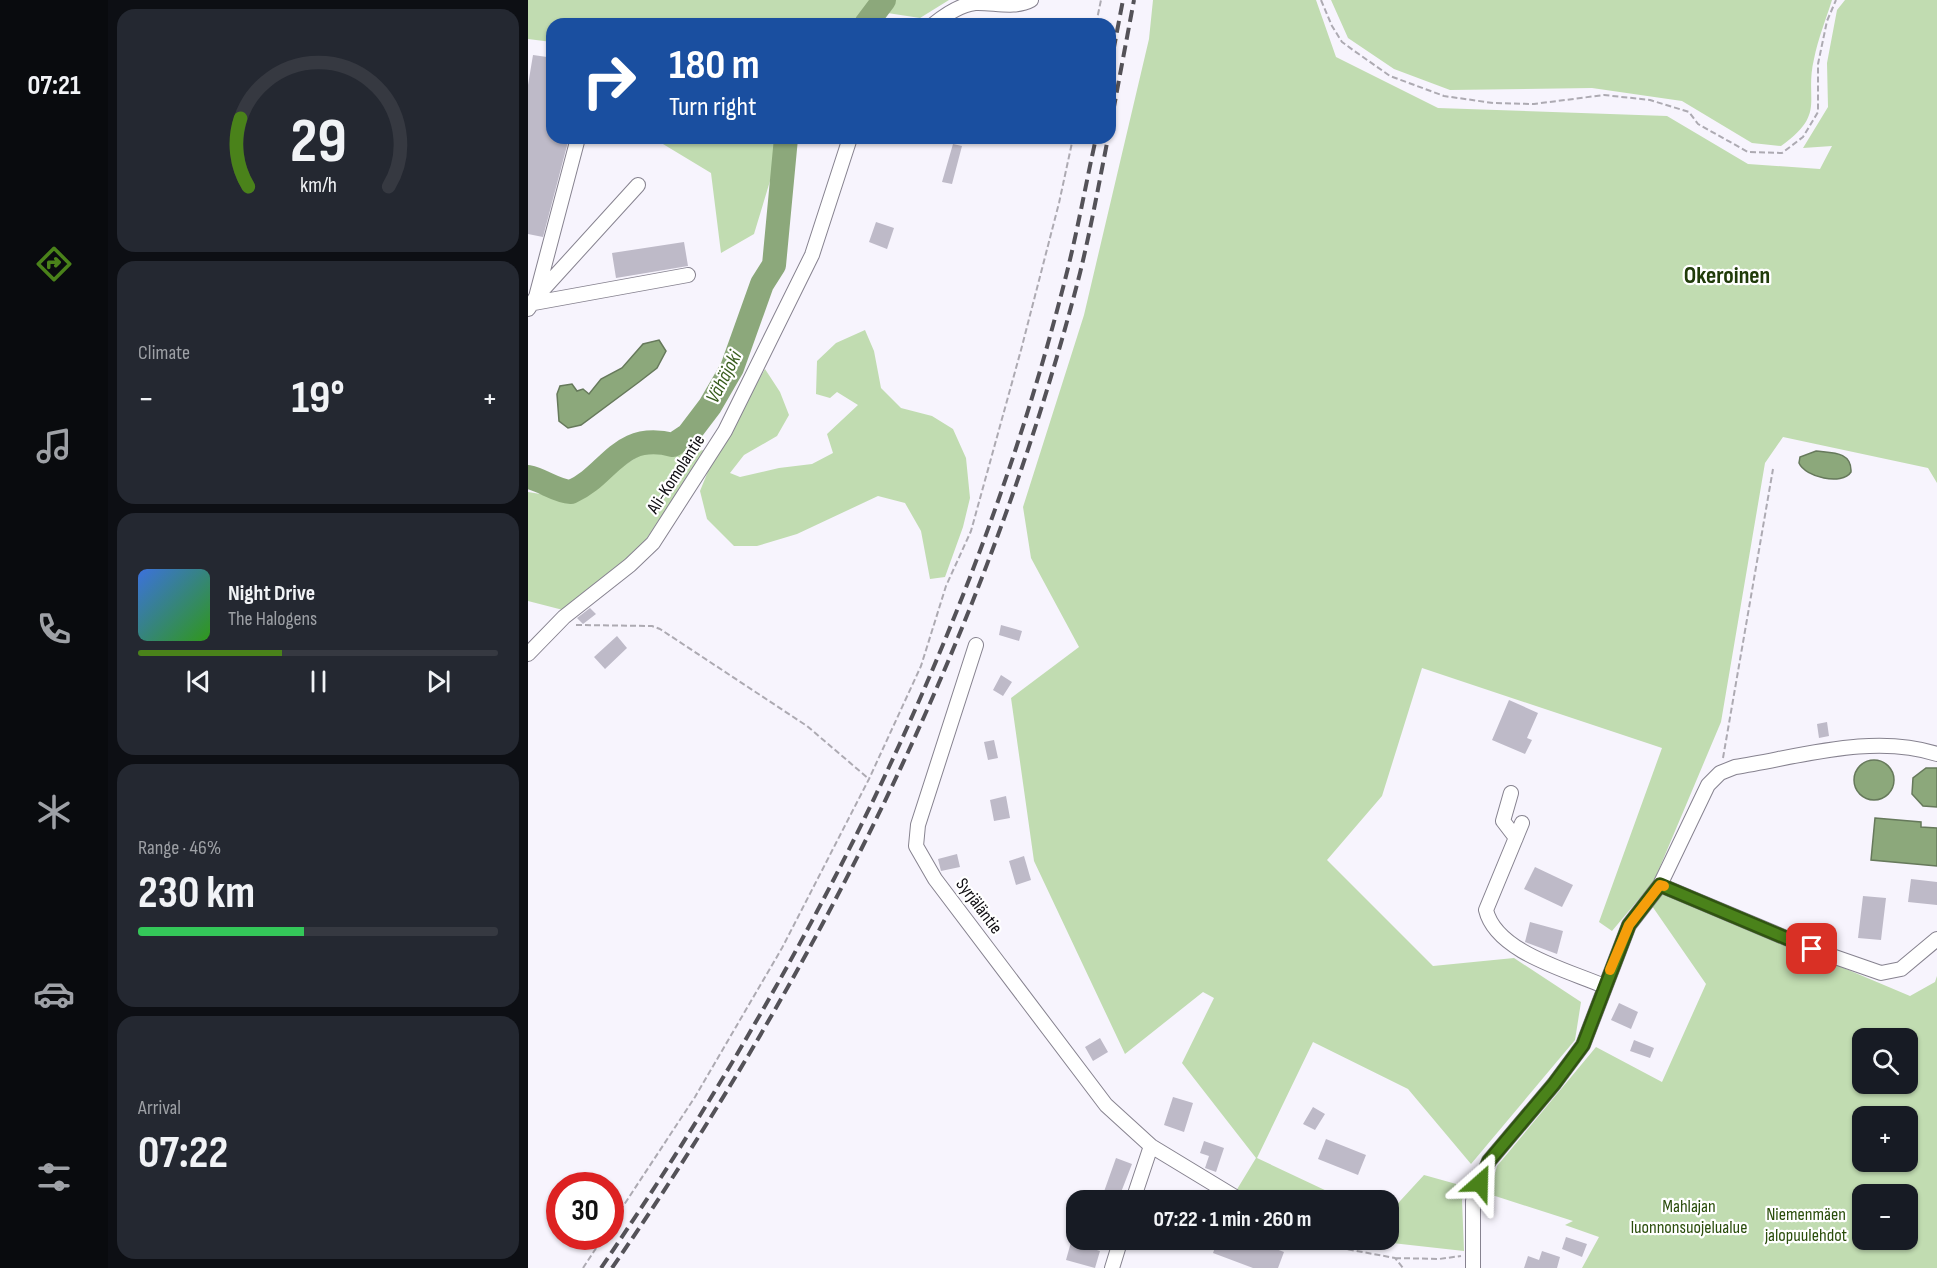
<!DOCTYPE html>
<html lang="en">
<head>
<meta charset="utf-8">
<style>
	body { margin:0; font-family:"Sofia Sans Condensed",sans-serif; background:#242831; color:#f1f3f6; height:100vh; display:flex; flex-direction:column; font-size:22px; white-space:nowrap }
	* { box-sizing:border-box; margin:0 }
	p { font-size:20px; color:#9ea1a6 }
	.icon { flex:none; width:33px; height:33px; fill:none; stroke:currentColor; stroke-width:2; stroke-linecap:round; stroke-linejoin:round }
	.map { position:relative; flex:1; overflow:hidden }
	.panel { display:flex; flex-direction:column; gap:9px; padding:9px; background:#0d0f14; width:420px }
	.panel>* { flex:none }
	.top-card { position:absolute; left:18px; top:18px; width:570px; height:126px; border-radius:18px; box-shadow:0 2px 4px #0004; background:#1a4fa0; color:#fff; overflow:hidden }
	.controls { position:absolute; left:1324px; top:1028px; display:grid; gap:12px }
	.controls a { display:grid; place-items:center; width:66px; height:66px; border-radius:12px; background:#171b24; box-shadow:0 2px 4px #0004; font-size:30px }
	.speed { position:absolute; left:18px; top:1172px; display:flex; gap:12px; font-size:30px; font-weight:700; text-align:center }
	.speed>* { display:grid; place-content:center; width:78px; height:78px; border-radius:50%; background:#171b24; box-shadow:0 2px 4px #0004; line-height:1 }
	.speed .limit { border:9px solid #d22; background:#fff; color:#111 }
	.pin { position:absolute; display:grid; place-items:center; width:51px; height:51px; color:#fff; margin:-26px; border-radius:12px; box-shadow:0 3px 9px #0006 }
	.me { position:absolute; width:66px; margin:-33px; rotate:25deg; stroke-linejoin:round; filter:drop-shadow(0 0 4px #0008) }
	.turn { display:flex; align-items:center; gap:21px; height:126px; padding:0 24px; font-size:27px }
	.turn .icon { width:78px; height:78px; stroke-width:2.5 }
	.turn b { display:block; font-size:42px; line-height:51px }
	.big { font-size:45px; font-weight:700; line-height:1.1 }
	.panel .card { flex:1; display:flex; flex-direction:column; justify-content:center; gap:9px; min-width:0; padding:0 21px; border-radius:18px; background:#242831 }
	.panel .dial { align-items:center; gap:0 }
	.dial svg { height:156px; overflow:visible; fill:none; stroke:#363941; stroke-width:7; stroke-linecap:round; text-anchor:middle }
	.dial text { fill:#f1f3f6; stroke:none }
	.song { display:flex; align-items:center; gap:18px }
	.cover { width:72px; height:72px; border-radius:9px; background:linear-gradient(135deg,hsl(220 70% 55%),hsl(110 70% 35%)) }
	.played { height:6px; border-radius:3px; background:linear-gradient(90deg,#4a821a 40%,#363941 40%) }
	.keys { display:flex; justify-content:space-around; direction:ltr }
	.heat { display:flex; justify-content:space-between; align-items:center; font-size:33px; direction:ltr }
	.charge { height:9px; border-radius:4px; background:linear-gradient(90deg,#34c759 46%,#363941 0) }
	.trip { position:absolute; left:538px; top:1190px; width:333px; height:60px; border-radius:18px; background:#171b24; box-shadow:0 2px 4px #0004; font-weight:700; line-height:60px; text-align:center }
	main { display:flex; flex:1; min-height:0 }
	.menu { display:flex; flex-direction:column; width:108px; justify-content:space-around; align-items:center; background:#090b0e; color:#9ea1a6 }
	.menu .icon { width:42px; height:42px }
	.menu .selected { color:#4a821a }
	.menu b { font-size:27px; color:#f1f3f6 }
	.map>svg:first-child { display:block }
	.green { fill:#c1dcb1; fill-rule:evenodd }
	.water { fill:#8ca87b; stroke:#66795b; stroke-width:1.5 }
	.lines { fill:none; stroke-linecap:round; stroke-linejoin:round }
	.river { stroke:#8ca87b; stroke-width:24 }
	.building { fill:#bebac8 }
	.minor-casing { stroke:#86828f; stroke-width:16 }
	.path { stroke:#adaab2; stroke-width:2; stroke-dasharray:6 3; stroke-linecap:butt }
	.minor { stroke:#fff; stroke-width:14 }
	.rail { stroke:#545258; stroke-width:4; stroke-dasharray:12 6; stroke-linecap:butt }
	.route-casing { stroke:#305411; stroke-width:15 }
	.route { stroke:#4a821a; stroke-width:10 }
	.slow { stroke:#f59e0b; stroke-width:10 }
	.labels { text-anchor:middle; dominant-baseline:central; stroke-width:4.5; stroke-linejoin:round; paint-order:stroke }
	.street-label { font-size:18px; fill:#0d0b10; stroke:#fff }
	.park-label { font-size:18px; fill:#2a4d0b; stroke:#fff }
	.water-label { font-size:20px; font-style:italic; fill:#395d1e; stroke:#fff }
	.district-label { font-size:24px; font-weight:bold; fill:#203b0a; stroke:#fff }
</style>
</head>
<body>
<main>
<nav class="menu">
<b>07:21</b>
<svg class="icon selected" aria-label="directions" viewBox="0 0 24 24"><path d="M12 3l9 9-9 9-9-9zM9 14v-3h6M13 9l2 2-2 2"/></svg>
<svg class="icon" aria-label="music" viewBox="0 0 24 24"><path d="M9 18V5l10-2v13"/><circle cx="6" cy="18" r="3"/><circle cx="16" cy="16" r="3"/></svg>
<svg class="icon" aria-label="phone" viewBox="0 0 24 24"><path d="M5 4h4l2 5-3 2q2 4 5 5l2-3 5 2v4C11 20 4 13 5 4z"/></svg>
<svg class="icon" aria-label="climate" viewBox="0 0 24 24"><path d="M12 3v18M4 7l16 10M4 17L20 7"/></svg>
<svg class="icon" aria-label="car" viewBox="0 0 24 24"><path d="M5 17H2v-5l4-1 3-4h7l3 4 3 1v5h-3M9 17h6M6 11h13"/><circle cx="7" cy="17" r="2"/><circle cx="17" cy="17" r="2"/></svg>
<svg class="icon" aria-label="filters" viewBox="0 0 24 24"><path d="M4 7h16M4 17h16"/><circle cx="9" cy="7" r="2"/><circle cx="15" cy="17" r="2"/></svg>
</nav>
<section class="panel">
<div class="card dial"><svg viewBox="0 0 100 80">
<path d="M14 69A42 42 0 1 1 86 69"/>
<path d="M14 69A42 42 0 0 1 10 34" stroke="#4a821a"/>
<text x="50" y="56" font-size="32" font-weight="700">29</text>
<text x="50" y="72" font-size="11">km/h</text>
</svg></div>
<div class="card"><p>Climate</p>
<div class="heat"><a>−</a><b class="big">19°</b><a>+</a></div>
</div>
<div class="card">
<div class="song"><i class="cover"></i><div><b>Night Drive</b><p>The Halogens</p></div></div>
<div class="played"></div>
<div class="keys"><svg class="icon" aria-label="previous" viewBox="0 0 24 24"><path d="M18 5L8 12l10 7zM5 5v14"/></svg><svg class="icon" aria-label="pause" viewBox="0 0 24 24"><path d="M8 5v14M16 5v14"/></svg><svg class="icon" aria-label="next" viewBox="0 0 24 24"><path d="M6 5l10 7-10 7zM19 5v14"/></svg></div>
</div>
<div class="card"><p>Range · 46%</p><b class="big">230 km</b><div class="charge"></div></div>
<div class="card"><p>Arrival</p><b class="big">07:22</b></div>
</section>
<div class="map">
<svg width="1409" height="1268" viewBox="0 0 1409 1268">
	<rect width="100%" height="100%" fill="#f7f4fd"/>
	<path class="green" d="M0,0h421l-29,18 -52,-8 -12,14h-304v18l-24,-3z
		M625,0h163l20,57 102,51 229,8 81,48 72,5 12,-23 -29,2 25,-41 -1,-44 10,-53 8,-10h92v483l-9,-15 -145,-31 -18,26 -44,259 -67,159 -42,50 -13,-9 63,-174 -240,-80 -40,128 -55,64 106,106 81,-8 67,44 -6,38 -104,124 -63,-75 -95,-47 -56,116 89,42h-95l-15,-9 20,-33 -74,-95 32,-65 -11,-6 -78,62 -91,-193 -23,-163 68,-51 -48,-89 -8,-51 61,-192 65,-276z
		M803,0h501c-6,19 -14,39 -18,59 -10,42 13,54 -33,87l-29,-3 -70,-42 -90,-13 -142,2 -56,-21 -46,-31z
		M125,138h130l-29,96 -33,19 -10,-80z
		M337,330l9,21 7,37 20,20 31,8 21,13 13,29 4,40 -7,29 -18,50 -15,2 -9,-48 -16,-28 -27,-7 -81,38 -40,12h-23l-27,-27 -7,-28 13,-32 52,-90 15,23 9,23 -12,21 -33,19 -14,18 10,4 39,-9 33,-4 21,-11 -6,-19 31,-29 -21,-13 -7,6 -14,-4 1,-33 19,-18z
		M177,450l-60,91 -18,21 -64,48 -35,-9v-109l43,7 74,-47 21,2z
		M1136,892l246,104 25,-14 2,-6v292h-355l17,-31 -34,-12 8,-4 -84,-27 8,-28 99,-119 66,35 44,-98 -54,-78zM1335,1038h45v45h-45zM1335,1116h45v45h-45zM1335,1194h45v45h-45z
		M896,1175l43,12 -5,13 2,51 -108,-12h33v-26z"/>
	<path class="water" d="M131,340l7,11 -9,17 -18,14 -58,43 -13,3 -9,-7 -2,-27 3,-8 12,-2 5,7 6,-2 6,5 12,-15 21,-11 21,-24z
		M1288,451c15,2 36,0 35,21 -9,14 -46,5 -52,-9l1,-6z
		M1326 780a20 20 0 1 1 40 0a20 20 0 1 1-40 0Z
		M1398,768h11v39l-14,-1 -11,-12 1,-16z
		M1347,818l46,4v5l16,1v38l-66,-6z"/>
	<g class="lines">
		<path class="river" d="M338,24l18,-24
			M0,477c15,3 28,14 43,15 39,-17 47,-61 102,-47l15,-10 22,-29 22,-38 30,-84 12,-19 12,-127"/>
	</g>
	<path class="building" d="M5,55l14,2 -1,5 6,1v75h17l-26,99 -15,-3v-149z
		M425,144l9,2 -10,38 -10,-2z
		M348,222l18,6 -7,21 -18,-7z
		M156,242l4,24 -72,12 -4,-25z
		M62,608l6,6 -13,10 -6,-6z
		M473,625l21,6 -3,10 -20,-6z
		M89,636l10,12 -22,21 -11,-12z
		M473,675l11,7 -9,14 -10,-6z
		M981,700l29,13 -11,25 5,2 -7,14 -33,-14z
		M1299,722l2,14 -10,2 -2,-14z
		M466,740l4,18 -10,2 -4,-18z
		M478,796l4,22 -16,3 -4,-21z
		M429,854l3,13 -19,4 -3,-12z
		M496,856l7,24 -15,5 -7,-24z
		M1007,867l38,18 -11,22 -38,-18z
		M1383,879l26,3v23l-29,-3z
		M1335,896l23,2 -5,42 -23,-2z
		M1002,922l33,9 -6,23 -32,-12z
		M1091,1003l19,9 -7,17 -20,-9z
		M572,1038l8,14 -15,9 -8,-14z
		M1106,1040l20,8 -4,10 -20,-7z
		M645,1097l20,6 -9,29 -20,-7z
		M785,1107l12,7 -10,16 -12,-6z
		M798,1139l40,16 -8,20 -40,-16z
		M676,1141l20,7 -8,24 -11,-4 4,-12 -9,-3z
		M588,1158l16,6 -14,36h-17z
		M1038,1237l21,7 -5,13 -20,-8z
		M690,1239h31l35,13 -6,16h-25l-40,-15z
		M543,1242l29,9 -5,17 -29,-8z
		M1014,1251l18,6 -3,11h-33l4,-12 11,4z"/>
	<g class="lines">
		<defs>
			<path id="minor" d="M406,24c11,-9 27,-19 41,-21 18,-1 40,6 56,-3
				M9,296l101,-111
				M6,303l154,-28
				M0,309l8,-12 42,-159
				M448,645l-58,180 -2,21 19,33 171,226 45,41 89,54
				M0,654l36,-37 66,-52 23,-22 72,-112 87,-176 38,-117
				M983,793l-8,28 13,17
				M994,823l-36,87c10,42 81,60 118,76
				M1132,885l152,64 69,24 20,-4 36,-30
				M605,1200l18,-54
				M584,1268l9,-29
				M945,1268v-67l16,-40 65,-77 29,-39 46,-120 31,-40 48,-100 12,-12 15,-6c64,-10 138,-34 202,-13"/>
		</defs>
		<use href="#minor" class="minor-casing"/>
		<path class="path" d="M793,0l11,26 10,16 11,8 37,26 54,20 49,7 41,1 70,-9 46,5 39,12 9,12 50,28 34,1 21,-16 15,-25v-48l9,-43 9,-21
			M568,24l5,-24
			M48,625l76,1 8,3 147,97 62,53
			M1195,758l50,-289
			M82,1226l85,-129 87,-149 87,-169 52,-113 25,-80 25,-55 50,-181 38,-147 14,-65
			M777,1239l20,9 10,-1 60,11 8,10
			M867,1258l44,1 22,-3
			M55,1268l21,-32"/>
		<use href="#minor" class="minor"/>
		<path class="rail" d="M582,68l13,-68
			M582,128l24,-128
			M73,1268c207,-304 376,-637 466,-996 11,-44 19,-89 29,-134
			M84,1268c209,-303 376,-638 468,-995 11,-45 19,-90 28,-135"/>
	</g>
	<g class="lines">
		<defs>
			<path id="route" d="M952,1183l9,-22 65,-77 29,-39 46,-120 31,-40 152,64"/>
		</defs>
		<use href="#route" class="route-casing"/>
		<use href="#route" class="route"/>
		<path class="slow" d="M1082,970l19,-45 31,-40 4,1"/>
	</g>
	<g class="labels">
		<g class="street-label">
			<text transform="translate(148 474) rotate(-57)">Ali-Komolantie</text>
			<text transform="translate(451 906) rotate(53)">Syrjäläntie</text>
		</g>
		<g class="park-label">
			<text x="1161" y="1206">Mahlajan<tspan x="1161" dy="21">luonnonsuojelualue</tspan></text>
			<text x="1278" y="1214">Niemenmäen<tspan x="1278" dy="21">jalopuulehdot</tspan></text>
		</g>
		<g class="water-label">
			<text transform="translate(196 377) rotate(-63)">Vähäjoki</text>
		</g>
		<g class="district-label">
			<text x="1199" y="275">Okeroinen</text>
		</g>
	</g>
</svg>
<div class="controls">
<a><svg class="icon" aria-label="search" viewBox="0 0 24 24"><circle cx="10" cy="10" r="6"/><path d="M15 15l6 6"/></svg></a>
<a>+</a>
<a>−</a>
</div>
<div class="speed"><div class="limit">30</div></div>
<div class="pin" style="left:1284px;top:949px;background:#d93025"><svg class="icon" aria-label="arrive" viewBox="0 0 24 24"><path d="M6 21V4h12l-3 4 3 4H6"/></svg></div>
<svg class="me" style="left:952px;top:1183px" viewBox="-20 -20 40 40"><path d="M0-17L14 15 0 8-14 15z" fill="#4a821a" stroke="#fff" stroke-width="4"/></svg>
<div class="trip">07:22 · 1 min · 260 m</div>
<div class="top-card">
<div class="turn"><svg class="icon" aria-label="right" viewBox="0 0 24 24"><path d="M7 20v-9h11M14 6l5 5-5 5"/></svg><div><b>180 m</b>Turn right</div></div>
</div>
</div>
</main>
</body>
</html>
